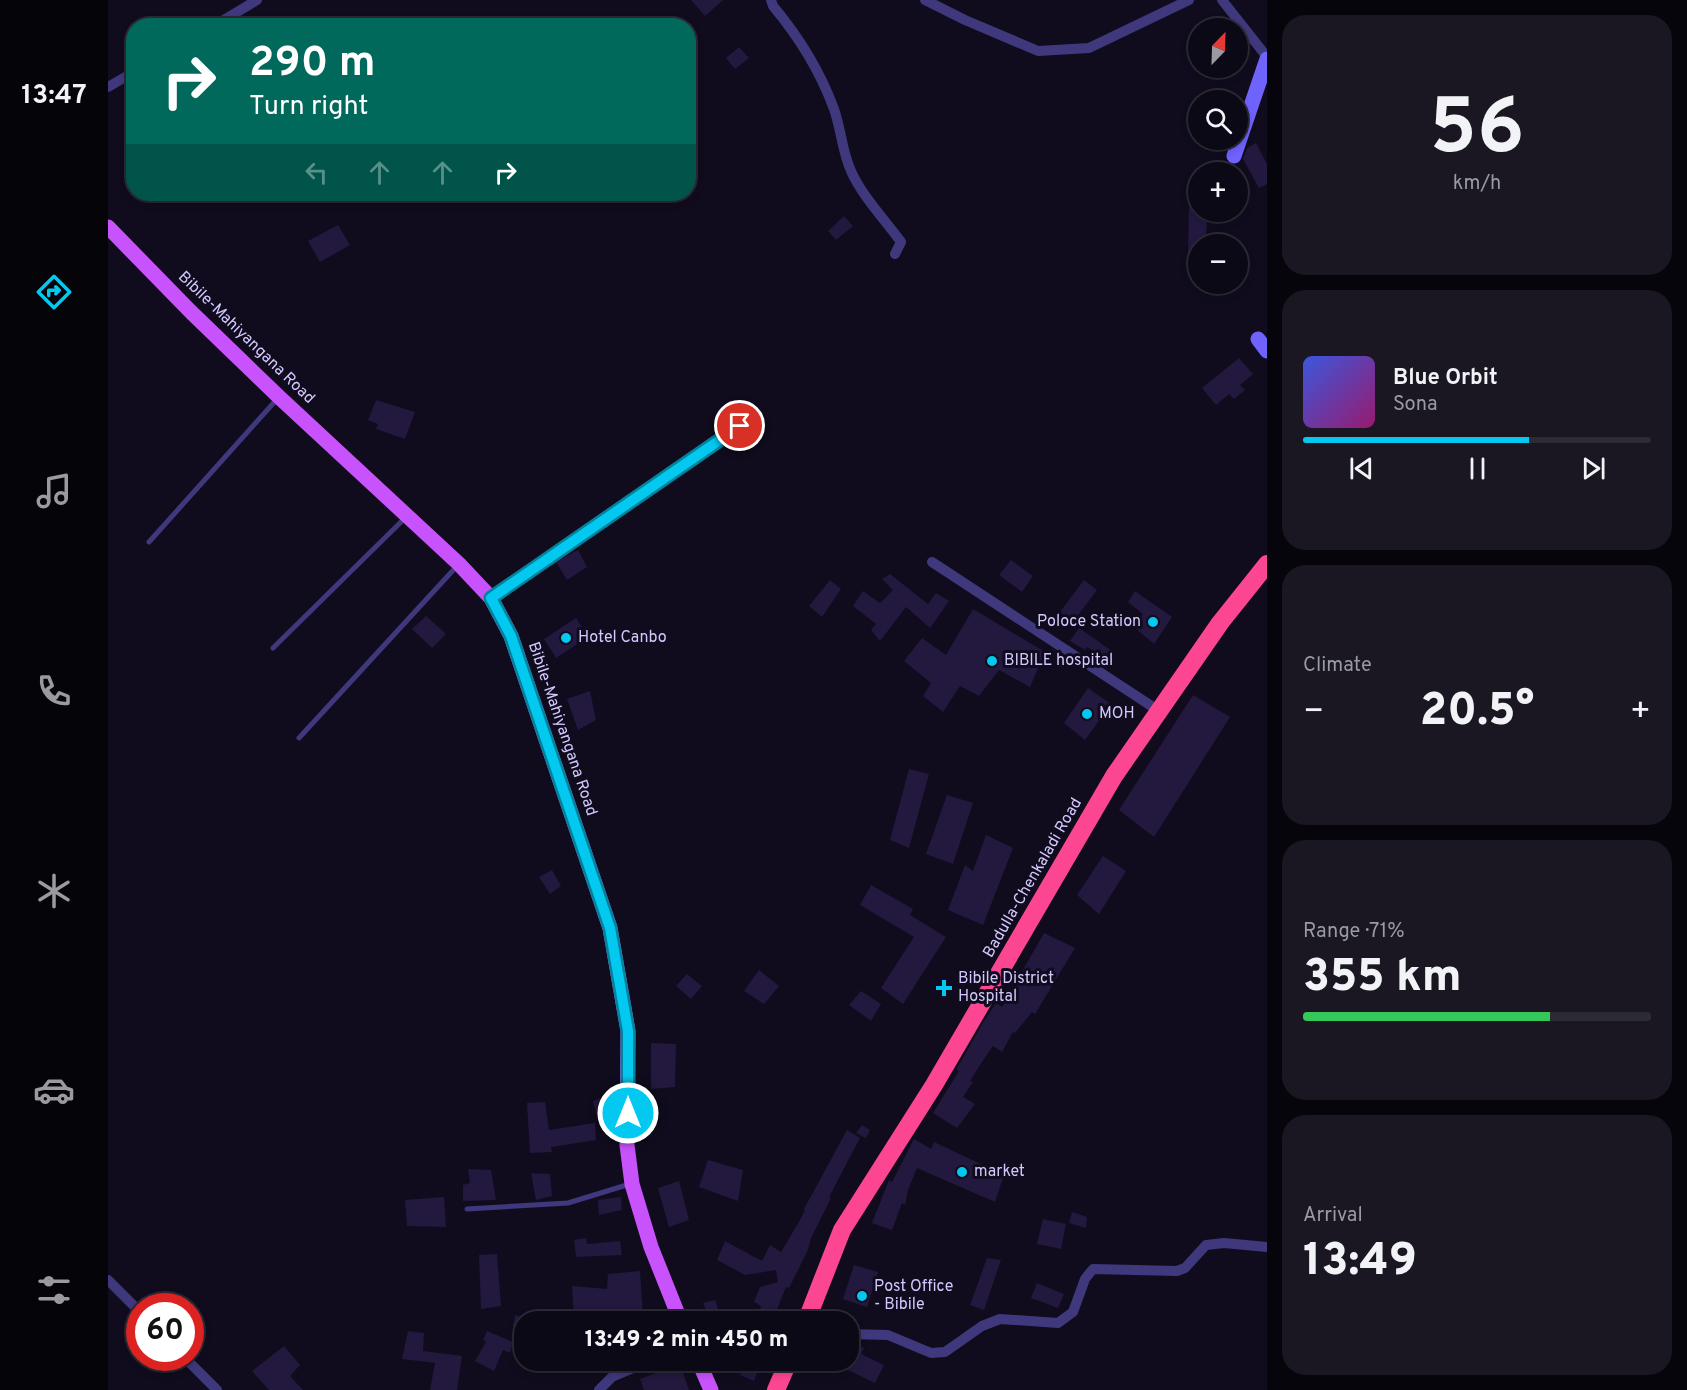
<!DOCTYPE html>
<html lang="en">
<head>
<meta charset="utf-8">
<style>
	body { margin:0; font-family:Overpass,sans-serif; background:#1a1723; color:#f1f3f6; height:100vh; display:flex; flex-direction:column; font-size:22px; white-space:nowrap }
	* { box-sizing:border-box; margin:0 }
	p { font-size:20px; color:#9a9aa1 }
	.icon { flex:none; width:33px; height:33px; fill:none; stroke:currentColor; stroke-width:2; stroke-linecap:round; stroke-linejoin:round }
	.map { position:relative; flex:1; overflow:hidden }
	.side { display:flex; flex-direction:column; gap:15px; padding:15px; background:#07050c; width:420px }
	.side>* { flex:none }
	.guide { position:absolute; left:18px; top:18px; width:570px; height:183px; border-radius:24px; box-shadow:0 3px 9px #0003,0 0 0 2px #2c2a35; background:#00695c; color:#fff; overflow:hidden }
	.needle { width:39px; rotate:23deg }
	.buttons { position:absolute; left:1080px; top:18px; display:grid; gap:12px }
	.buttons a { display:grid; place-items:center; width:60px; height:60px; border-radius:50%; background:#0c0916; box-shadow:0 3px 9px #0003,0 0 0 2px #2c2a35; font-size:30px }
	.speed { position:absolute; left:18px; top:1293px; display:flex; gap:12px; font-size:30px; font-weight:700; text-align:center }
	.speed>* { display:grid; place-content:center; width:78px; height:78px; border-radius:50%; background:#0c0916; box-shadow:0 3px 9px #0003,0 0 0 2px #2c2a35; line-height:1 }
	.speed .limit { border:9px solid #d22; background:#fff; color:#111 }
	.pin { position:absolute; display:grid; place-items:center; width:51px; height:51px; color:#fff; margin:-26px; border:3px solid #fff; border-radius:50%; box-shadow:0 2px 6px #0007 }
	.me { position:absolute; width:66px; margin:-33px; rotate:0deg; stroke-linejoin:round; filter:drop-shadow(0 0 4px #0008) }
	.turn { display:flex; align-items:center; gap:21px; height:126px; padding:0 24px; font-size:27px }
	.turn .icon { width:78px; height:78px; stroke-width:2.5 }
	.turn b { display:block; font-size:42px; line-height:51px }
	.lanes { display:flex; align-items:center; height:57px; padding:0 24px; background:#0003; justify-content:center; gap:30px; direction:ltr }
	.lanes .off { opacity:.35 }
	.big { font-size:45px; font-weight:800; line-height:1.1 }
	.side .widget { flex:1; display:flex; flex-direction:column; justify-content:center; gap:9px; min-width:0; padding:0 21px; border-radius:24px; background:#1a1723 }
	.side .dial { align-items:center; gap:0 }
	.dial b { font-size:78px; line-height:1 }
	.song { display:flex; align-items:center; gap:18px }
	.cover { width:72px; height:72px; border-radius:9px; background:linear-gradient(135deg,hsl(230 70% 55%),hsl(320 70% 35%)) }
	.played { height:6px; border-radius:3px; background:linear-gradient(90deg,#03c9f0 65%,#2c2a35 65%) }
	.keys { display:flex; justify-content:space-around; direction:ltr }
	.heat { display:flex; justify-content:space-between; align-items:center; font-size:33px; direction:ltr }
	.charge { height:9px; border-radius:4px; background:linear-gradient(90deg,#34c759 71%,#2c2a35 0) }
	.trip { position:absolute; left:406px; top:1311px; width:345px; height:60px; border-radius:24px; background:#0c0916; box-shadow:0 3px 9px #0003,0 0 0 2px #2c2a35; font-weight:800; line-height:60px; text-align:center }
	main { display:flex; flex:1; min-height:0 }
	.tab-bar { display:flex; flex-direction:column; width:108px; justify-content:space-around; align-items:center; background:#050409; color:#9a9aa1 }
	.tab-bar .icon { width:42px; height:42px }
	.tab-bar .active { color:#03c9f0 }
	.tab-bar b { font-size:27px; color:#f1f3f6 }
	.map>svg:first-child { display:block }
	.building { fill:#23183e }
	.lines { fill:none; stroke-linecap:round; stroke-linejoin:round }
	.lane { stroke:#3f387c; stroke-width:5 }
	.street { stroke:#3f387c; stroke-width:10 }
	.secondary { stroke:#7062fd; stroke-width:15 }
	.primary { stroke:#c852fc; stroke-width:15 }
	.highway { stroke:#fc4691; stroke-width:18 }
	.route-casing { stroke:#02839c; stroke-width:15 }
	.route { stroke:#03c9f0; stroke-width:10 }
	.poi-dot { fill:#03c9f0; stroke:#100c1e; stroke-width:2 }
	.labels { text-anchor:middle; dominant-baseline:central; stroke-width:6; stroke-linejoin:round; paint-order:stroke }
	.street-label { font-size:16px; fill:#d3c9fe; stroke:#100c1e }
	.poi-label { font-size:16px; fill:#d3c9fe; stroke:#100c1e; text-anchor:start }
</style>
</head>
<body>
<main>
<nav class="tab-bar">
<b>13:47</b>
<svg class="icon active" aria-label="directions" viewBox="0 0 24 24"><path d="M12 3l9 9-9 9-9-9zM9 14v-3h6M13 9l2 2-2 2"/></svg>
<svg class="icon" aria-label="music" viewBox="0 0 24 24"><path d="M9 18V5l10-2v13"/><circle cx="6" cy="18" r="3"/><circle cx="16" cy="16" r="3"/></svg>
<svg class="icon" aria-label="phone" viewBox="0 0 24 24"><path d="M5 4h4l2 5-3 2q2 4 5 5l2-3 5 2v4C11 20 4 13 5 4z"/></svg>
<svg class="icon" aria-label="climate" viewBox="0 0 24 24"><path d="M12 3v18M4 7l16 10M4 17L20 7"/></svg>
<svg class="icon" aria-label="car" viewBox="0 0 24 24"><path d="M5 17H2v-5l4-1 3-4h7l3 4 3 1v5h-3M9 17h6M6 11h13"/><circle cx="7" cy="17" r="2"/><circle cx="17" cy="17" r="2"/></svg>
<svg class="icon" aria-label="filters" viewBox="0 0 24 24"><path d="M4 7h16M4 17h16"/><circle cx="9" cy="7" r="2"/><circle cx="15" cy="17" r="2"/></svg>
</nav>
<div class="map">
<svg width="1159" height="1390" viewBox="0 0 1159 1390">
	<rect width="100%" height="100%" fill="#100c1e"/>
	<path class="building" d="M583,0h32l-18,16z
		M631,47l10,11 -14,11 -9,-11z
		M1148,143l11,21v20l-8,4 -16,-29 4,-11z
		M1081,201l9,1v10h9l-1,32h-8v12h-10z
		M736,216l9,10 -17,14 -8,-9z
		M230,225l12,20 -30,17 -12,-21z
		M1131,358l14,16 -13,11 5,5 -11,9 -5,-5 -13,11 -14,-17z
		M268,400l39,12 -10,27 -29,-10 2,-5 -10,-4z
		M470,550l9,17 -20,13 -11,-18z
		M903,560l22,16 -11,16 -23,-17z
		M782,574l38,30 8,-11 13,8 -19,27 -24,-21 -26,34 -9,-11 5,-6 -23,-18 10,-15 17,12 13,-13 -11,-11z
		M722,580l11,9 -19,28 -13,-11z
		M976,580l13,10 -27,36 -13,-10z
		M1027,591l37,26 -18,27 -21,-18 10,-12 -15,-12z
		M865,609l72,43 -15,35 -31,-17 -20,26 -19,-10 -17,26 -20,-16 8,-13 -27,-22 18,-23 24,17z
		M318,616l20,18 -14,14 -20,-19z
		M468,618l12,19 -32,21 -12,-19z
		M971,628l33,23 -4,9 -21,-13 -2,3 -15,-9z
		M980,688l23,16 -26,36 -21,-17z
		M482,691l6,29 -18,10 -11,-31z
		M1085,695l37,22 -76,120 -35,-27z
		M801,769l20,5 -20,74 -19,-8z
		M839,795l26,8 -20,61 -27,-10z
		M878,835l27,13 -30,77 -35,-15 17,-45 8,6z
		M995,856l23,15 -27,43 -22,-19z
		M444,870l9,16 -11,8 -11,-17z
		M763,885l42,24 -3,6 36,22 -43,67 -22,-16 33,-51 -54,-32z
		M936,933l31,15 -40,66 -3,-2 -17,21 -2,-1 -11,20 -9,-6 -11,16 -12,19 3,1 -10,15 12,7 -18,24 -24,-15 26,-42 -3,-1 28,-49 12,-18 6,4z
		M651,970l20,16 -15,18 -20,-13z
		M579,974l15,12 -11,13 -15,-13z
		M753,991l20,13 -10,17 -22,-16z
		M543,1043l25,1 -1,43 -24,2z
		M497,1096l4,20 -12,2 -4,-17z
		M437,1102l4,28 46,-7 1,17 -45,7 1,5 -22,1 -3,-50z
		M754,1125l8,5 -4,8 -10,-5z
		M739,1130l13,8 -31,59 2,1 -19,38 -5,16 -18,36 -3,-1 -14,35h-16l5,-16 -7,-4 6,-15 18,-5 -2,-12 -31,5 -28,-15 8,-19 37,20 8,-16 11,7 19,-32 5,-10 -1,-1z
		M806,1139l17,10 3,-7 70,33 -9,27 -78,-34 -9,22 -3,15 -3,-2 -10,27 -20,-7 17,-43 3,2z
		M600,1160l35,10 -5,31 -39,-14z
		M360,1169l23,1 5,30 -33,1v-16l7,-2z
		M423,1173l19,1 2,22 -16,4z
		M571,1181l10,39 -20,7 -11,-39z
		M336,1197l2,30 -39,-1 -2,-26z
		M513,1197l1,13 -23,5 -1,-15z
		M964,1212l15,5 -1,11 -17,-5z
		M935,1219l23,5 -5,25 -24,-5z
		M478,1238l1,6 33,-3 2,14 -46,2 -2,-17z
		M389,1254l4,52 -20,3 -2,-54z
		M879,1258l14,2 -17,50 -14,-5z
		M746,1265l24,7 -11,35 -24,-8z
		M532,1271l3,45 -69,2 -2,-32 35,3 1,-15z
		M929,1283l27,11 -6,14 -27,-10z
		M607,1300l6,18 -10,3 -8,-18z
		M407,1315l10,3v13l-12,-4z
		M300,1331l16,2 -1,18 39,5 -5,34h-27l5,-27 -33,-4z
		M379,1331l26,11 -3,11 -7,-3 -9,21 -19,-10 11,-19 -3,-2z
		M741,1341l15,7 -3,6 23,11 -9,18 -48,-23h22z
		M176,1346l16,19 -10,11 13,14h-34l-17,-19z
		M613,1360h20l18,8 -5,13 -14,-6 1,-3z
		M572,1364l9,26h-45l-4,-11z"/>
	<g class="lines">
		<path class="lane" d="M41,542l129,-144
			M384,597l267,-184
			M165,648l132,-130
			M191,738l158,-172
			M359,1209l101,-6 62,-19"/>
		<path class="street" d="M663,0l2,6c26,31 47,65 61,103 7,20 8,42 17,62 11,25 34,49 50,71l-6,12
			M817,0l40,20 73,31 51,-3 100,-48
			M1114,0l45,57
			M106,26l43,-26
			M0,87l26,-15
			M824,562l227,149
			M0,1280l32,32
			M741,1334l39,1 43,18 14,-1 37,-26 18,-7 58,4 15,-11 12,-33 8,-10 84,2 8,-3 21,-23 18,-2 43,4
			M77,1358l32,32
			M491,1390l13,-13 40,-17"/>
		<path class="secondary" d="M1126,156l33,-97
			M1150,339l9,12"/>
		<path class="primary" d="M0,227l83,85 88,85 180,167 32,34 20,38 99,292 18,103 -1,114 5,39 19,63 30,75
			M590,1360l13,30"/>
		<path class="highway" d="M698,1322l36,-92 92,-145 180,-309 106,-153 47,-59
			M668,1390l13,-30"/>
	</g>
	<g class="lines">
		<defs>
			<path id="route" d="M520,1113v-82l-18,-103 -99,-292 -20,-38 249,-172"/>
		</defs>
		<use href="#route" class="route-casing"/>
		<use href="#route" class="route"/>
	</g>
	<g class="poi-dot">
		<circle cx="1045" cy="622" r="6"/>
		<circle cx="458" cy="638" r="6"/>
		<circle cx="884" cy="661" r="6"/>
		<circle cx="979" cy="714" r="6"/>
		<path d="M833 979h6v6h6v6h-6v6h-6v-6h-6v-6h6z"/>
		<circle cx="854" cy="1172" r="6"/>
		<circle cx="754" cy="1296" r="6"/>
	</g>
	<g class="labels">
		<g class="street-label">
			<text transform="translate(138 338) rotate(44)">Bibile-Mahiyangana Road</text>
			<text transform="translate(454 729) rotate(71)">Bibile-Mahiyangana Road</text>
			<text transform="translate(925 878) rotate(-60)">Badulla-Chenkaladi Road</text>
		</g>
		<g class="poi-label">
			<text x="1033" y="622" text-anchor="end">Poloce Station</text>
			<text x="470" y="638">Hotel Canbo</text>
			<text x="896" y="661">BIBILE hospital</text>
			<text x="991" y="714">MOH</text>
			<text x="850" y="979">Bibile District<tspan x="850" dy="18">Hospital</tspan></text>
			<text x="866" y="1172">market</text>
			<text x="766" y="1287">Post Office<tspan x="766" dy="18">- Bibile</tspan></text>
		</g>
	</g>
</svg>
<div class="buttons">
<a><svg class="needle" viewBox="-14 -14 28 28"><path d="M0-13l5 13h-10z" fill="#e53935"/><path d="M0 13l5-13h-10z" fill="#9a9aa1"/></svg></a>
<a><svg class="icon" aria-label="search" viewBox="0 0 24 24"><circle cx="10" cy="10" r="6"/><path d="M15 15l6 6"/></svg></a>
<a>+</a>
<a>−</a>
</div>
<div class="speed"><div class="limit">60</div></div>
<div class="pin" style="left:632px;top:426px;background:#d93025"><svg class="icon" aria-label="arrive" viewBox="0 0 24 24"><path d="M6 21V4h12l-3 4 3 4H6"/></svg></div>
<svg class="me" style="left:520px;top:1113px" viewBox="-20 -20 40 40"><circle r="17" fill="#03c9f0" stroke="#fff" stroke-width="3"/><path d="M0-11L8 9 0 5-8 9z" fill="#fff"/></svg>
<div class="trip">13:49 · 2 min · 450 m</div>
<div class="guide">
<div class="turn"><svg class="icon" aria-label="right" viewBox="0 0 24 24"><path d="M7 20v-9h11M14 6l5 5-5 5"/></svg><div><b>290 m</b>Turn right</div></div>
<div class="lanes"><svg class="icon off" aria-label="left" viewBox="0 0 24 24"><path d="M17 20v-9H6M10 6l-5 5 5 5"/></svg><svg class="icon off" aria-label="ahead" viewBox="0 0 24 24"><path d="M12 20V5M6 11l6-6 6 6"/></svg><svg class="icon off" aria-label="ahead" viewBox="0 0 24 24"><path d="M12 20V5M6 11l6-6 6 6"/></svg><svg class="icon" aria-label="right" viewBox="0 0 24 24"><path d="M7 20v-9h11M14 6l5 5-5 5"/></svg></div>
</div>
</div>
<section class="side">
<div class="widget dial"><b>56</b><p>km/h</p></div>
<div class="widget">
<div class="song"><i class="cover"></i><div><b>Blue Orbit</b><p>Sona</p></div></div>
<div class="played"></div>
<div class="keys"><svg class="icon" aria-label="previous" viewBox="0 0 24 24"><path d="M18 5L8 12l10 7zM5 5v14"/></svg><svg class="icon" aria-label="pause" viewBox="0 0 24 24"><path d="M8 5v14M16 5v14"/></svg><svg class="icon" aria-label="next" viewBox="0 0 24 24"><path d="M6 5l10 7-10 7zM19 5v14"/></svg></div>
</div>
<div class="widget"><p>Climate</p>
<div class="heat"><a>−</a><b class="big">20.5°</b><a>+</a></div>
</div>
<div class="widget"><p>Range · 71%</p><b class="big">355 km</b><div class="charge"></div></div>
<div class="widget"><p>Arrival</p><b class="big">13:49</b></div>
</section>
</main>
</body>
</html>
